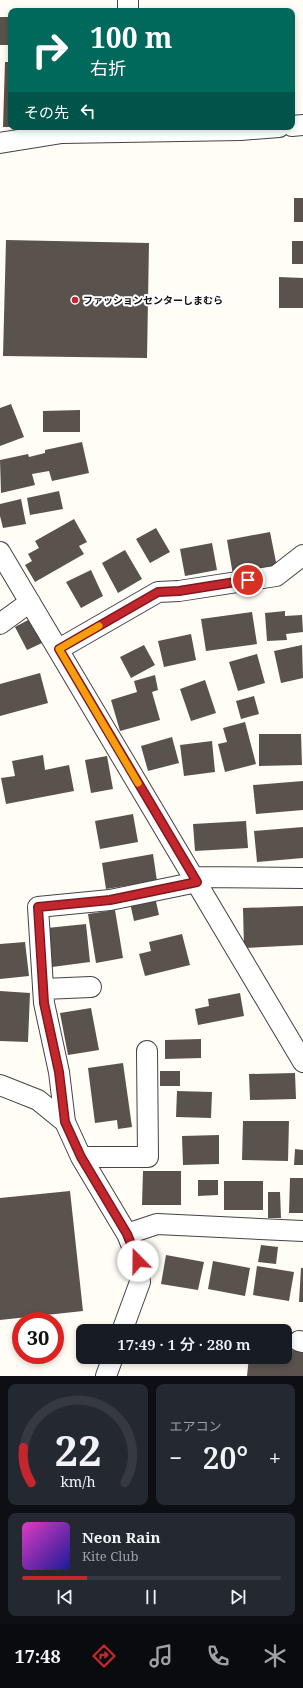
<!DOCTYPE html>
<html lang="ja">
<head>
<meta charset="utf-8">
<style>
	body { margin:0; font-family:"Noto Serif","Noto Sans JP",serif; background:#242831; color:#f1f3f6; height:100vh; display:flex; flex-direction:column; font-size:15px; white-space:nowrap }
	* { box-sizing:border-box; margin:0 }
	p { font-size:13px; color:#9ea1a6 }
	.icon { flex:none; width:22px; height:22px; fill:none; stroke:currentColor; stroke-width:2; stroke-linecap:round; stroke-linejoin:round }
	.map { position:relative; height:1376px; overflow:hidden }
	.panel { display:flex; flex-direction:column; gap:8px; padding:8px; background:#0d0f14; flex:1 }
	.panel>* { flex:none }
	.top-card { position:absolute; left:8px; top:8px; width:287px; height:122px; border-radius:8px; box-shadow:0 2px 6px #0003; background:#00695c; color:#fff; overflow:hidden }
	.speed { position:absolute; left:12px; top:1312px; display:flex; gap:8px; font-size:20px; font-weight:700; text-align:center }
	.speed>* { display:grid; place-content:center; width:52px; height:52px; border-radius:50%; background:#171b24; box-shadow:0 2px 6px #0003; line-height:1 }
	.speed .limit { border:6px solid #d22; background:#fff; color:#111 }
	.pin { position:absolute; display:grid; place-items:center; width:34px; height:34px; color:#fff; margin:-17px; border:2px solid #fff; border-radius:50%; box-shadow:0 1px 4px #0007 }
	.me { position:absolute; width:44px; margin:-22px; rotate:338deg; stroke-linejoin:round; filter:drop-shadow(0 0 3px #0008) }
	.turn { display:flex; align-items:center; gap:14px; height:84px; padding:0 16px; font-size:18px }
	.turn .icon { width:52px; height:52px; stroke-width:2.5 }
	.turn b { display:block; font-size:28px; line-height:34px }
	.then { display:flex; align-items:center; height:38px; padding:0 16px; background:#0003; gap:8px; font-size:15px }
	.big { font-size:30px; font-weight:600; line-height:1.1 }
	.panel .tile { flex:1; display:flex; flex-direction:column; justify-content:center; gap:6px; min-width:0; padding:0 14px; border-radius:8px; background:#242831 }
	.panel .dial { align-items:center; gap:0 }
	.dial svg { height:104px; overflow:visible; fill:none; stroke:#363941; stroke-width:7; stroke-linecap:round; text-anchor:middle }
	.dial text { fill:#f1f3f6; stroke:none }
	.song { display:flex; align-items:center; gap:12px }
	.cover { width:48px; height:48px; border-radius:6px; background:linear-gradient(135deg,hsl(310 70% 55%),hsl(240 70% 35%)) }
	.played { height:4px; border-radius:2px; background:linear-gradient(90deg,#c4262e 25%,#363941 25%) }
	.keys { display:flex; justify-content:space-around; direction:ltr }
	.heat { display:flex; justify-content:space-between; align-items:center; font-size:22px; direction:ltr }
	.panel .tiles { flex:1; display:grid; gap:8px; grid-template-columns:1fr 1fr }
	.tile:last-child { grid-column:span 2 }
	.trip { position:absolute; left:76px; top:1324px; width:216px; height:40px; border-radius:8px; background:#171b24; box-shadow:0 2px 6px #0003; font-weight:600; line-height:40px; text-align:center }
	.tab-bar { display:flex; height:64px; justify-content:space-around; align-items:center; background:#090b0e; color:#9ea1a6 }
	.tab-bar .icon { width:28px; height:28px }
	.tab-bar .on { color:#c4262e }
	.tab-bar b { font-size:18px; color:#f1f3f6 }
	.map>svg:first-child { display:block }
	.building { fill:#5a524d }
	.lines { fill:none; stroke-linecap:round; stroke-linejoin:round }
	.street-casing { stroke:#444; stroke-width:22 }
	.street { stroke:#fff; stroke-width:20 }
	.route-casing { stroke:#7f191e; stroke-width:10 }
	.route { stroke:#c4262e; stroke-width:7 }
	.slow { stroke:#f59e0b; stroke-width:7 }
	.poi-dot { fill:#c4262e; stroke:#fff; stroke-width:1.5 }
	.labels { text-anchor:middle; dominant-baseline:central; stroke-width:4; stroke-linejoin:round; paint-order:stroke }
	.poi-label { font-size:10px; font-weight:bold; fill:#111; stroke:#fff; text-anchor:start }
</style>
</head>
<body>
<div class="map">
<svg width="303" height="1376" viewBox="0 0 303 1376">
	<rect width="100%" height="100%" fill="#fffdf5"/>
	<path class="building" d="M0,17h11v28h-11z
		M5,62h6v65h-8z
		M294,198h9v24h-9z
		M6,240l143,3 -2,115 -144,-2z
		M292,241h11v23h-11z
		M279,277l24,1v30h-24z
		M11,404l13,33 -24,9v-38z
		M80,410v22h-37v-21z
		M82,442l7,31 -37,8 -3,-10 -17,3 3,11 -34,8 -1,-33 28,-6 1,3 16,-4v-3z
		M59,491l4,18 -33,6 -3,-17z
		M21,499l5,25 -23,4 -3,-12v-12z
		M74,519l13,23 -8,4 5,8 -49,28 -10,-17 7,-4 -4,-7 11,-6 -4,-7z
		M156,528l14,24 -20,11 -14,-24z
		M270,532l7,35 -44,8 -6,-35z
		M212,543l5,27 -32,6 -5,-27z
		M125,550l17,29 -24,14 -16,-30z
		M91,570l12,26 -22,12 -15,-26z
		M285,611v5l17,-1 1,17 -17,2 1,6 -20,1 -2,-28z
		M252,612l5,32 -51,7 -5,-32z
		M30,619l12,24 -15,7 -12,-23z
		M191,634l5,26 -32,7 -6,-26z
		M144,645l11,20 -24,13 -11,-21z
		M302,645l1,33 -22,5 -7,-32z
		M257,654l8,29 -27,8 -9,-29z
		M40,673l8,30 -48,13v-32z
		M155,675l3,15 -6,2 8,28 -40,11 -9,-31 26,-8 -3,-11z
		M205,680l11,33 -25,8 -11,-32z
		M254,696l5,18 -18,5 -5,-18z
		M245,722l11,42 -31,8 -7,-28 9,-2 -4,-14z
		M259,734h42l1,31 -43,1z
		M172,737l7,26 -31,8 -7,-25z
		M212,741l3,31 -31,4 -4,-31z
		M43,755l2,15 24,-5 5,26 -68,13 -5,-26 14,-2 -3,-15z
		M107,756l6,33 -22,4 -6,-33z
		M303,781v29l-47,4 -3,-29z
		M133,814l5,28 -38,7 -5,-28z
		M246,821l2,27 -53,3 -2,-27z
		M303,827v31l-46,4 -3,-31z
		M153,854l4,27 -51,8 -4,-26z
		M155,897l4,18 -25,6 -4,-18z
		M303,906v39l-59,3 -1,-40z
		M115,910l8,48 -27,5 -8,-49z
		M86,924l4,38 -38,5 -5,-39z
		M182,934l8,31 -45,11 -6,-22 12,-3 -2,-9z
		M25,942l4,34 -29,3v-35z
		M0,991l30,2 -2,49 -28,-1z
		M240,993l4,23 -46,9 -3,-16 14,-3 -1,-7z
		M91,1008l8,42 -31,5 -8,-42z
		M201,1039v19l-36,1v-19z
		M123,1063l9,64 -14,2 -1,-9 -22,3 -7,-55z
		M160,1071h20v15h-20z
		M295,1073l1,26 -46,1 -1,-26z
		M177,1091l35,1 -1,26 -35,-1z
		M243,1121h46l-1,40 -46,-1z
		M219,1135v29l-36,1 -1,-29z
		M295,1149l8,1v15h-9z
		M143,1171h38v34h-39z
		M290,1178h13v35h-14z
		M198,1180h20v15l-20,1z
		M224,1181h39v29h-39z
		M70,1191l13,120 -83,9v-122z
		M268,1192h12l1,26h-13z
		M261,1245l17,2 -2,17 -18,-2z
		M166,1255l38,7 -6,28 -37,-6z
		M213,1261l37,7 -5,28 -37,-7z
		M257,1266l37,6 -5,29 -36,-6z
		M301,1268h2v34h-4z
		M285,1349l18,3v24h-56l2,-19h36z"/>
	<g class="lines">
		<defs>
			<path id="street" d="M128,0v11
				M292,126l11,-1
				M0,143l62,-10 179,-3 38,-3
				M0,552l303,510
				M0,624l30,-22
				M59,649l99,-57 21,-1 97,-15 27,-21
				M193,877l110,1
				M43,989l48,-2
				M0,1085l38,15 27,22 16,35 46,77 11,27 2,21 -18,49
				M65,1122l-6,-50 -15,-69 -6,-96 72,-7 87,-18
				M81,1157h67l-1,-106
				M127,1234l30,-10 146,7
				M299,1341l4,1
				M106,1376l7,-19"/>
		</defs>
		<use href="#street" class="street-casing"/>
		<use href="#street" class="street"/>
	</g>
	<g class="lines">
		<defs>
			<path id="route" d="M138,1261l-11,-27 -46,-77 -16,-35 -6,-50 -15,-69 -6,-96 72,-7 87,-18 -138,-233 99,-57 21,-1 69,-11"/>
		</defs>
		<use href="#route" class="route-casing"/>
		<use href="#route" class="route"/>
		<path class="slow" d="M99,626l-40,23 79,134"/>
	</g>
	<circle class="poi-dot" cx="75" cy="300" r="4"/>
	<g class="labels">
		<g class="poi-label">
			<text x="83" y="300">ファッションセンターしまむら</text>
		</g>
	</g>
</svg>
<div class="speed"><div class="limit">30</div></div>
<div class="pin" style="left:248px;top:580px;background:#d93025"><svg class="icon" aria-label="arrive" viewBox="0 0 24 24"><path d="M6 21V4h12l-3 4 3 4H6"/></svg></div>
<svg class="me" style="left:138px;top:1261px" viewBox="-20 -20 40 40"><circle r="19" fill="#fff"/><path d="M0-13L10 11 0 6-10 11z" fill="#c4262e"/></svg>
<div class="trip">17:49 · 1 分 · 280 m</div>
<div class="top-card">
<div class="turn"><svg class="icon" aria-label="right" viewBox="0 0 24 24"><path d="M7 20v-9h11M14 6l5 5-5 5"/></svg><div><b>100 m</b>右折</div></div>
<div class="then">その先<svg class="icon" aria-label="left" viewBox="0 0 24 24"><path d="M17 20v-9H6M10 6l-5 5 5 5"/></svg></div>
</div>
</div>
<section class="panel">
<div class="tiles">
<div class="tile dial"><svg viewBox="0 0 100 80">
<path d="M14 69A42 42 0 1 1 86 69"/>
<path d="M14 69A42 42 0 0 1 8 42" stroke="#c4262e"/>
<text x="50" y="56" font-size="32" font-weight="700">22</text>
<text x="50" y="72" font-size="11">km/h</text>
</svg></div>
<div class="tile"><p>エアコン</p>
<div class="heat"><a>−</a><b class="big">20°</b><a>+</a></div>
</div>
<div class="tile">
<div class="song"><i class="cover"></i><div><b>Neon Rain</b><p>Kite Club</p></div></div>
<div class="played"></div>
<div class="keys"><svg class="icon" aria-label="previous" viewBox="0 0 24 24"><path d="M18 5L8 12l10 7zM5 5v14"/></svg><svg class="icon" aria-label="pause" viewBox="0 0 24 24"><path d="M8 5v14M16 5v14"/></svg><svg class="icon" aria-label="next" viewBox="0 0 24 24"><path d="M6 5l10 7-10 7zM19 5v14"/></svg></div>
</div>
</div>
</section>
<nav class="tab-bar">
<b>17:48</b>
<svg class="icon on" aria-label="directions" viewBox="0 0 24 24"><path d="M12 3l9 9-9 9-9-9zM9 14v-3h6M13 9l2 2-2 2"/></svg>
<svg class="icon" aria-label="music" viewBox="0 0 24 24"><path d="M9 18V5l10-2v13"/><circle cx="6" cy="18" r="3"/><circle cx="16" cy="16" r="3"/></svg>
<svg class="icon" aria-label="phone" viewBox="0 0 24 24"><path d="M5 4h4l2 5-3 2q2 4 5 5l2-3 5 2v4C11 20 4 13 5 4z"/></svg>
<svg class="icon" aria-label="climate" viewBox="0 0 24 24"><path d="M12 3v18M4 7l16 10M4 17L20 7"/></svg>
</nav>
</body>
</html>
